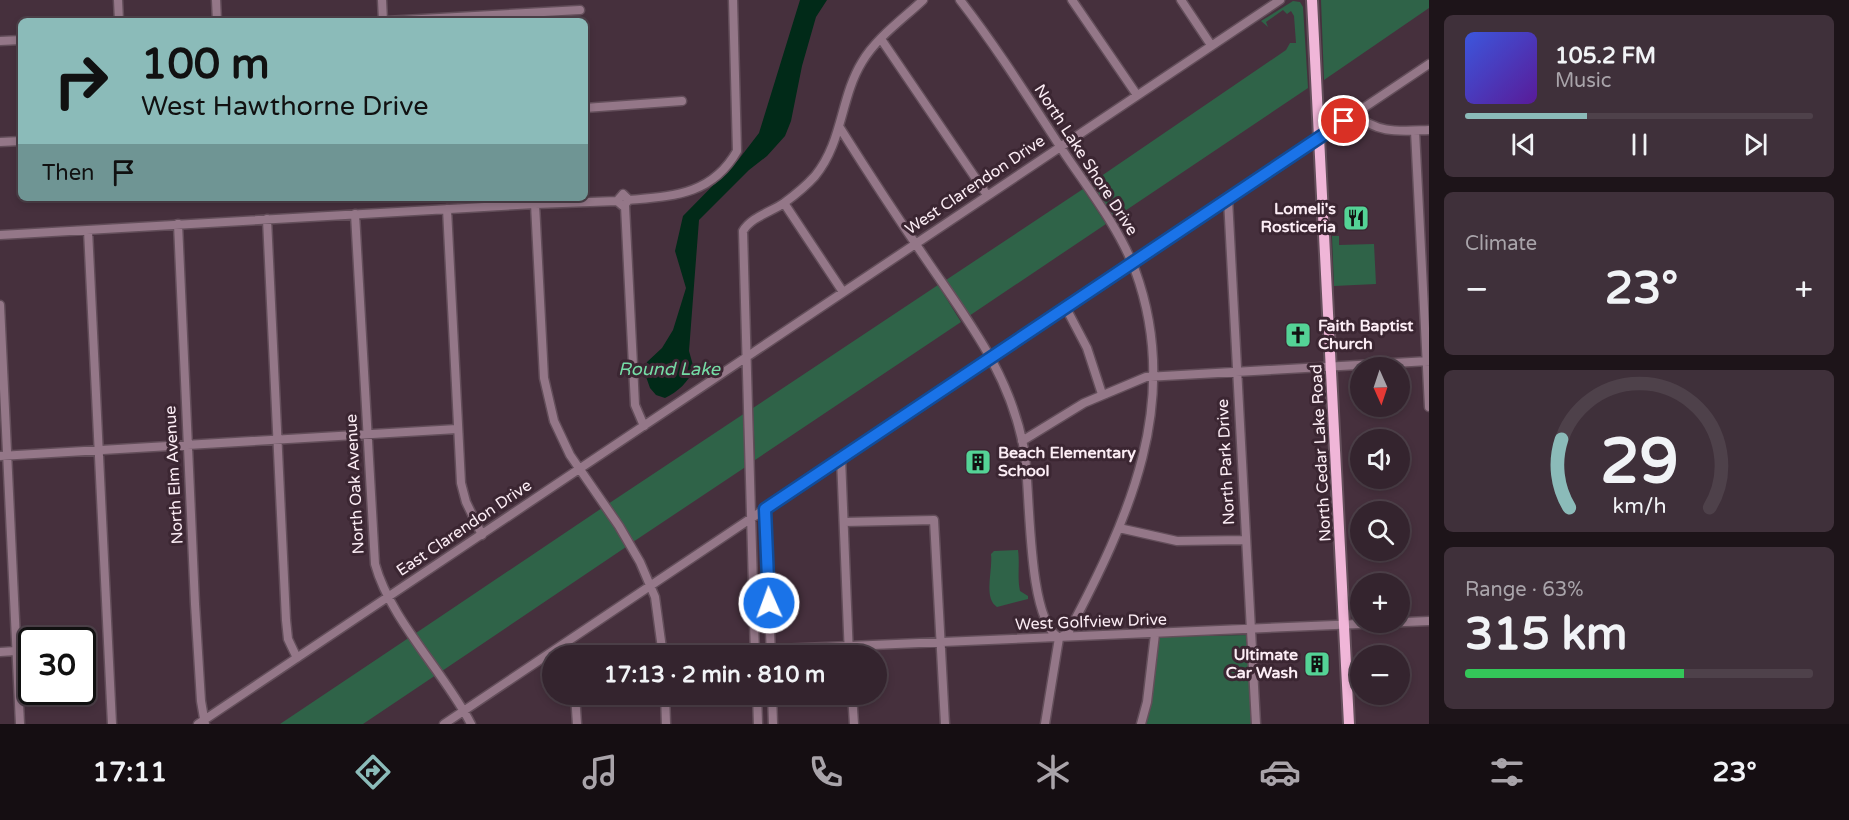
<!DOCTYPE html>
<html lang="en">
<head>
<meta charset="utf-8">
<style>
	body { margin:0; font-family:"Varela Round",sans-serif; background:#3f303a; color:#f1f3f6; height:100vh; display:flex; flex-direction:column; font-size:22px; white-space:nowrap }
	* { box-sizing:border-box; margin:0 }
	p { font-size:20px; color:#a9a4aa }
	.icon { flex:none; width:33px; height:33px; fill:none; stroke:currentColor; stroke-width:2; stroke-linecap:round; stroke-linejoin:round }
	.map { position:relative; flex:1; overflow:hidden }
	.sheet { display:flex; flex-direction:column; gap:15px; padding:15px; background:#1d1419; width:420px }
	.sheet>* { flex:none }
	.hud { position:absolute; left:18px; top:18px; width:570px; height:183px; border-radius:9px; box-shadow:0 3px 9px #0003,0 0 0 2px #4e414a; background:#8bbbb9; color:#111; overflow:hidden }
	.needle { width:39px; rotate:177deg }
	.tools { position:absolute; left:1350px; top:357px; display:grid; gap:12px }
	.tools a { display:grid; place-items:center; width:60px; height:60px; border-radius:50%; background:#34242e; box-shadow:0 3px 9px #0003,0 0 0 2px #4e414a; font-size:30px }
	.speed { position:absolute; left:18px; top:627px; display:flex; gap:12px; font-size:30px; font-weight:700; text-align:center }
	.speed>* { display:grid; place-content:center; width:78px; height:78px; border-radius:50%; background:#34242e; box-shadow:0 3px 9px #0003,0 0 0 2px #4e414a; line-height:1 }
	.speed .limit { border:3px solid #111; border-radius:9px; background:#fff; color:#111 }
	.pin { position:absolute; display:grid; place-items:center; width:51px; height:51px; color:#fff; margin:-26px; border:3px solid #fff; border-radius:50%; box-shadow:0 2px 6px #0007 }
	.me { position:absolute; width:66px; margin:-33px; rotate:358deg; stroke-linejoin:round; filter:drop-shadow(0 0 4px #0008) }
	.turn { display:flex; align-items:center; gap:21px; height:126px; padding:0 24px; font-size:27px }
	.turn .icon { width:78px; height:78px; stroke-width:2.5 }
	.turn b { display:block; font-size:42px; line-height:51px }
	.then { display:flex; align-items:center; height:57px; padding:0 24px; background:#0003; gap:12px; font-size:22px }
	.big { font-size:45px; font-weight:700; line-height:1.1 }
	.sheet .widget { flex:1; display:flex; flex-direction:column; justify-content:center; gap:9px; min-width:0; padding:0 21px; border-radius:9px; background:#3f303a }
	.sheet .dial { align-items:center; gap:0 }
	.dial svg { height:156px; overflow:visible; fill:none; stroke:#4e414a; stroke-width:7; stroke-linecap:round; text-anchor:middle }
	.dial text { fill:#f1f3f6; stroke:none }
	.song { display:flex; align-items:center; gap:18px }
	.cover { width:72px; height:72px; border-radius:9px; background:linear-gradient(135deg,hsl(230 70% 55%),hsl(270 70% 35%)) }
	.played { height:6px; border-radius:3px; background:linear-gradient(90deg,#8bbbb9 35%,#4e414a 35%) }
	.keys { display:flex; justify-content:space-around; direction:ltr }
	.heat { display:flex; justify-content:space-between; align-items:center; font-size:33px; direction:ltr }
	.charge { height:9px; border-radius:4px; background:linear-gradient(90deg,#34c759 63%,#4e414a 0) }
	.trip { position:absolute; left:542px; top:645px; width:345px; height:60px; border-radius:30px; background:#34242e; box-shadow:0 3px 9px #0003,0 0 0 2px #4e414a; font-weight:700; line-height:60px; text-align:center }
	.tab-bar { display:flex; height:96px; justify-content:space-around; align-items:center; background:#150e12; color:#a9a4aa }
	.tab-bar .icon { width:42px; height:42px }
	.tab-bar .active { color:#8bbbb9 }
	.tab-bar b { font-size:27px; color:#f1f3f6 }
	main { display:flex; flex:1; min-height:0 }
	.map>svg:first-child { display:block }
	.green { fill:#2f6348 }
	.water { fill:#012a18 }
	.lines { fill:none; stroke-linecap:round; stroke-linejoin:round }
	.minor-casing { stroke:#634e5a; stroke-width:11 }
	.major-casing { stroke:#634e5a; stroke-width:14 }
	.minor { stroke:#947788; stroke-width:8 }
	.major { stroke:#f0b6d8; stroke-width:10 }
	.route-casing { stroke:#114b97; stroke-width:15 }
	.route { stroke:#1a73e8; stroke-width:10 }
	.labels { text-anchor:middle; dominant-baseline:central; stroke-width:6; stroke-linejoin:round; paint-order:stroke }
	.street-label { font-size:16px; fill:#fcedf5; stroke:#3b2632 }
	.poi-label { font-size:16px; font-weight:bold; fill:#fcedf5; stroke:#3b2632; text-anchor:end }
	.water-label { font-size:18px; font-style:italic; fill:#75dca6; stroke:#3b2632 }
</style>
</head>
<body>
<main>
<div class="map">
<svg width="1429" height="724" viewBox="0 0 1429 724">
	<rect width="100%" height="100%" fill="#46303d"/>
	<path class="green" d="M1321,0h108v8l-105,72z
		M1293,1l7,1 3,5 5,81 -195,131 -22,-36 195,-133 4,-7h6l-2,-27 -3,-5 -4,3 -4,-4 -17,12 2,5 -7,-6z
		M1083,189l23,35 -137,92 -23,-36z
		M1332,236h7v9l35,-1 2,40 -42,2z
		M938,285l23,37 -206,138 -2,-52z
		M745,413l2,53 -114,76 -25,-38z
		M602,508l24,39 -184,124 -26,-38z
		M1018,550c2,15 -1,26 2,41l8,5v3l-31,8c-14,-9 -4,-36 -6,-53l3,-3z
		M1250,635l6,89h-113l12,-87z
		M410,637l26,38 -73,49h-83z"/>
	<path class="water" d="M800,0h27l-11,17 -14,49 -11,55 -6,15 -18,20 -18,14 -50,50 -10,131 5,18c-6,13 -16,23 -29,29l-9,-3 -6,-7 -6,-17 3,-9 15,-14 11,-18 13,-42 -11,-37 8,-35 56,-57 20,-26z"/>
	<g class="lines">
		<defs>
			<path id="minor" d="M118,0l1,21
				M216,0l1,21
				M382,0l1,21
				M960,0c38,49 71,102 105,154 25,37 54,74 70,116 48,131 -6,248 -67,363l-9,5 -14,86
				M1072,0l65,95
				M1181,0l30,45
				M386,21l194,-11
				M881,39l106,156
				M0,41l21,-1
				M585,108l97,-7
				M1354,114c25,20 44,17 75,16
				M840,128c29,46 59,92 90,137 41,60 80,110 94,184 7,38 2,167 34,188
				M1415,131l14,276
				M0,142l21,-1
				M1228,199l28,525
				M629,200c44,-4 83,-5 108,-49l-4,-151
				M784,203l59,89
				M535,204l9,174 10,43 16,34 49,71 21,36 15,35 8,59
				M625,206l10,199 9,21
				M447,209l14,274 5,19 16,33
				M355,214l20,350c15,55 69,108 96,160
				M267,219l19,401 2,19 9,19
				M178,224l17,380 6,97 4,23
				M88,230l24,494
				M0,235l535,-31 82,-3 6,5 6,-6 -6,-6 -6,7
				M0,305l20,419
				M1066,308l21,40 15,46
				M1022,441l62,-38 62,-26 283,-16
				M0,456l457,-27
				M841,458l8,198
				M765,509l6,147
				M844,522l90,-2 11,204
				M1119,528l58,13 68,-1
				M755,650l674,-29
				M0,652l16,-1
				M755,656l-12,-425c8,-14 28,-19 41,-28 11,-8 22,-17 31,-27 28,-34 25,-78 47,-114 14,-24 41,-43 61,-62
				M575,694l2,30
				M665,694l1,30
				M757,694l1,30
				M772,694l1,30
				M852,694l2,30
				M198,724l1082,-724
				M444,724l985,-660
				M1141,724l6,-22 8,-68"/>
			<path id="major" d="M1312,0l37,724"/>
		</defs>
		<use href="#minor" class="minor-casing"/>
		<use href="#major" class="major-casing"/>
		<use href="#minor" class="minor"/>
		<use href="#major" class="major"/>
	</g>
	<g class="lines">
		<defs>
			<path id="route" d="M769,603l-4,-94 579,-388"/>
		</defs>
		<use href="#route" class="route-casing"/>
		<use href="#route" class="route"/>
	</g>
	<defs>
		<symbol id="restaurant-square" viewBox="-11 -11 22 22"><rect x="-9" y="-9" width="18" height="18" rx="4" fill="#54d396" stroke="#3b2632"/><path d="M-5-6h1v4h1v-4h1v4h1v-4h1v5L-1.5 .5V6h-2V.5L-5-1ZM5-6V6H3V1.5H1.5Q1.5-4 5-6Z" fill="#111"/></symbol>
		<symbol id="church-square" viewBox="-11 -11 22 22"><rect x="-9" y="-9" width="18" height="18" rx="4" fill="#54d396" stroke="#3b2632"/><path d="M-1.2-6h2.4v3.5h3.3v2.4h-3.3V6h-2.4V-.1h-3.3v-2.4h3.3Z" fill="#111"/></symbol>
		<symbol id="building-square" viewBox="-11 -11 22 22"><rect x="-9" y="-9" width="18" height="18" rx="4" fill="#54d396" stroke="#3b2632"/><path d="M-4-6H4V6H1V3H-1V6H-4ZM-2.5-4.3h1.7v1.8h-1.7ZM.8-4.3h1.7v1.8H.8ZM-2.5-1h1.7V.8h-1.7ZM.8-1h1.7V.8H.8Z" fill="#111"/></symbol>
	</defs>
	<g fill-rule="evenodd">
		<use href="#restaurant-square" x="1341" y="203" width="30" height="30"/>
		<use href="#church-square" x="1283" y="320" width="30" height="30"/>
		<use href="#building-square" x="963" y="447" width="30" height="30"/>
		<use href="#building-square" x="1302" y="649" width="30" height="30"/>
	</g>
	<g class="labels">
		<g class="street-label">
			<text transform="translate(1086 160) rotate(57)">North Lake Shore Drive</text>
			<text transform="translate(975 185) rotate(-34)">West Clarendon Drive</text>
			<text transform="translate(1321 453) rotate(-93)">North Cedar Lake Road</text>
			<text transform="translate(1226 462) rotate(-93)">North Park Drive</text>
			<text transform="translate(174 475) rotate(-93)">North Elm Avenue</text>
			<text transform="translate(355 484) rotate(-93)">North Oak Avenue</text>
			<text transform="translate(464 528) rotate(-34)">East Clarendon Drive</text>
			<text transform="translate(1091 622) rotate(-2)">West Golfview Drive</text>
		</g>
		<g class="poi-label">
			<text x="1336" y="209">Lomeli's<tspan x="1336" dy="18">Rosticeria</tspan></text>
			<text x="1318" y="326" text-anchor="start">Faith Baptist<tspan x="1318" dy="18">Church</tspan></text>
			<text x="998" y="453" text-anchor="start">Beach Elementary<tspan x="998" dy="18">School</tspan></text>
			<text x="1298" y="655">Ultimate<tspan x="1298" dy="18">Car Wash</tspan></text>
		</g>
		<g class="water-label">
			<text x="669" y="369">Round Lake</text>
		</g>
	</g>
</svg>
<div class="tools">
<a><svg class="needle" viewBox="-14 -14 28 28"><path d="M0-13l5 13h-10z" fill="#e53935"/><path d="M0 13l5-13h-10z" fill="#a9a4aa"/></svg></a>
<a><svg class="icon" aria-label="sound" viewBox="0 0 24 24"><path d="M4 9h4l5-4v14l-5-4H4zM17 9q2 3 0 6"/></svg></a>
<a><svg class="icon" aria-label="search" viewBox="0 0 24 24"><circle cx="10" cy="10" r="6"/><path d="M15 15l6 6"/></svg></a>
<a>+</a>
<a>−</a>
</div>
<div class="speed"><div class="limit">30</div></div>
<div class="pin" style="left:1344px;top:121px;background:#d93025"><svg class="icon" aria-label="arrive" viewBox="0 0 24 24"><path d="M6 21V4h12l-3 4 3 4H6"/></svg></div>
<svg class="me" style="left:769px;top:603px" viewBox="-20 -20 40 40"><circle r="17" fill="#1a73e8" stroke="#fff" stroke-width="3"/><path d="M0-11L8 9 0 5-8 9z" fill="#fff"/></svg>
<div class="trip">17:13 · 2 min · 810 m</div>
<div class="hud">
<div class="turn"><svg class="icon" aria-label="right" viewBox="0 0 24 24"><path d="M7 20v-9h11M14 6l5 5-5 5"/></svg><div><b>100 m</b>West Hawthorne Drive</div></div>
<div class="then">Then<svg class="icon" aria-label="arrive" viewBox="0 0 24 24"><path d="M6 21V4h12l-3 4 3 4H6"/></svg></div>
</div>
</div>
<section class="sheet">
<div class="widget">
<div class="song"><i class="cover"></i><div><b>105.2 FM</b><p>Music</p></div></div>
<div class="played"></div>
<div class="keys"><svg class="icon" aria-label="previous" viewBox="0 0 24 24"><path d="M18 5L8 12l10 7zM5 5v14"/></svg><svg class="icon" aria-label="pause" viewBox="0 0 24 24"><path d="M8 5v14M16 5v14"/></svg><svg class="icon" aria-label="next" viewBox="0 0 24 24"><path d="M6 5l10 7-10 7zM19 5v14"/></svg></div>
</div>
<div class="widget"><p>Climate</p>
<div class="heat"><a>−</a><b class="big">23°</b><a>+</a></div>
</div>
<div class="widget dial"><svg viewBox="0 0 100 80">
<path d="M14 69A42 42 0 1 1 86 69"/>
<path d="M14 69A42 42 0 0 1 10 34" stroke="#8bbbb9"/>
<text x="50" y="56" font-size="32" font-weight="700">29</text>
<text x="50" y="72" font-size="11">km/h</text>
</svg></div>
<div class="widget"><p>Range · 63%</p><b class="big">315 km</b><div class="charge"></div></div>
</section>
</main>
<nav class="tab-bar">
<b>17:11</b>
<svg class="icon active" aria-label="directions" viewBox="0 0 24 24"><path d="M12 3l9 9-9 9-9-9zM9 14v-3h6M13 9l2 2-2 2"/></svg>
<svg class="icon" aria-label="music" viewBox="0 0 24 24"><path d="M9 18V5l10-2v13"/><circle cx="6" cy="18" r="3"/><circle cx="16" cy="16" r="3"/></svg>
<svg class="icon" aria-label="phone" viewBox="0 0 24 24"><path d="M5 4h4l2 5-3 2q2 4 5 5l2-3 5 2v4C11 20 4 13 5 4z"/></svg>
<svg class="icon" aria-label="climate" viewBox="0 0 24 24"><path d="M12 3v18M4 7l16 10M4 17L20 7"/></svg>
<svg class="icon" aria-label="car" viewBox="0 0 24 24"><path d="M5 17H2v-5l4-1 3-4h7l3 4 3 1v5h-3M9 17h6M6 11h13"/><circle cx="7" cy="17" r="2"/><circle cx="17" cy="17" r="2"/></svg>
<svg class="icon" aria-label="filters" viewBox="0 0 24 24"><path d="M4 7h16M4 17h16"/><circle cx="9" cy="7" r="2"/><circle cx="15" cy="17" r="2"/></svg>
<b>23°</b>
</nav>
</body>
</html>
